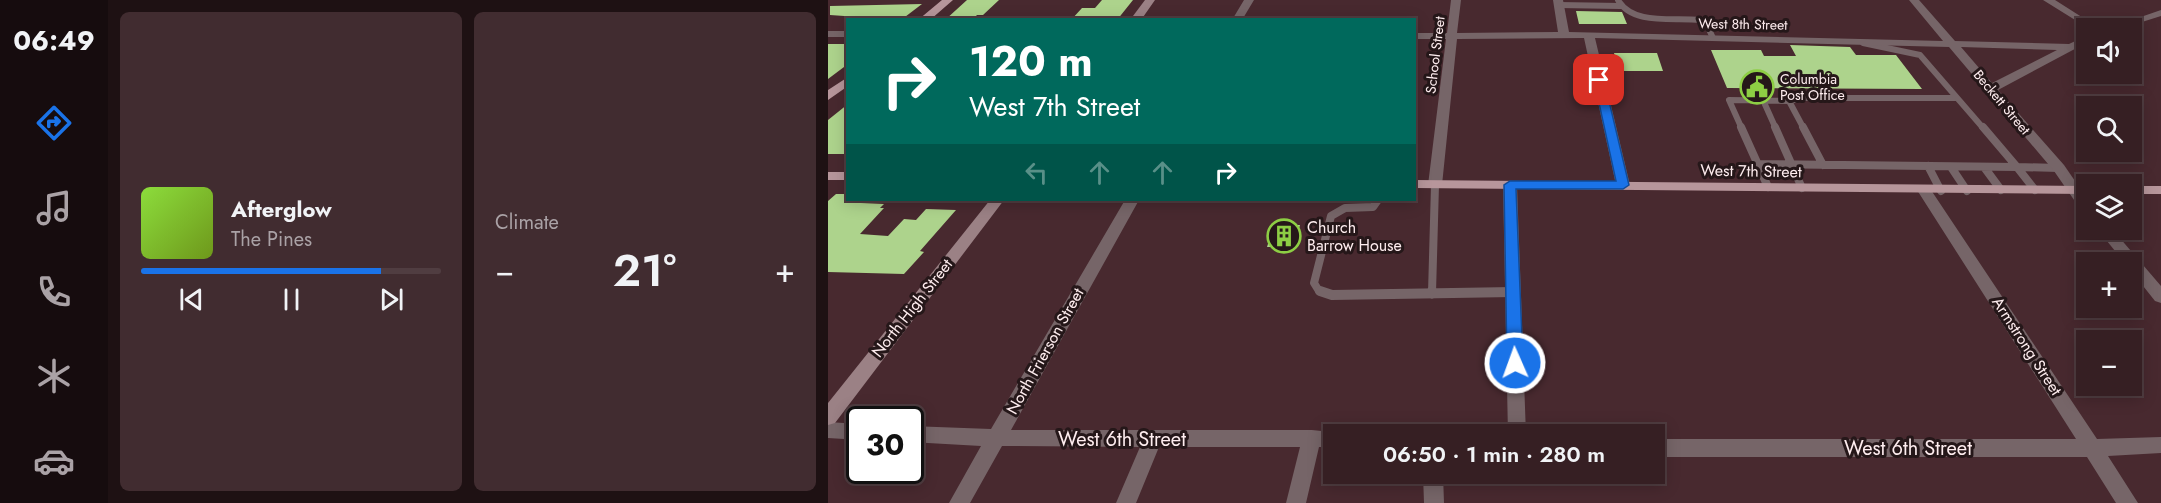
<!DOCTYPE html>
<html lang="en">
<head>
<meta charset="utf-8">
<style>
	body { margin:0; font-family:Jost,sans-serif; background:#412c30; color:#f1f3f6; height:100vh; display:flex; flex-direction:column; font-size:22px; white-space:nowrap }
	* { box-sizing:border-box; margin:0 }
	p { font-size:20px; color:#aaa2a6 }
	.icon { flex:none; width:33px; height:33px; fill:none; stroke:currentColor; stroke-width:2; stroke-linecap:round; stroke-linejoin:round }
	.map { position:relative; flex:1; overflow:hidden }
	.side { display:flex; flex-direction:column; gap:12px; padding:12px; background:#1e1113; width:720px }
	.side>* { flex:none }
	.banner { position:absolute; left:18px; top:18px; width:570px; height:183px; border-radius:0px; box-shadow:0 3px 15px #0003,0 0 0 2px #503d41; background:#00695c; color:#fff; overflow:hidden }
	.controls { position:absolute; left:1248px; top:18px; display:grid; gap:12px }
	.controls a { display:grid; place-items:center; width:66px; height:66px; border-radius:0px; background:#361f23; box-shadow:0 3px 15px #0003,0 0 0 2px #503d41; font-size:30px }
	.speed { position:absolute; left:18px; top:406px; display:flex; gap:12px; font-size:30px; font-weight:700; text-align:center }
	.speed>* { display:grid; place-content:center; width:78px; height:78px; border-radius:50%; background:#361f23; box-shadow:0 3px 15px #0003,0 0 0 2px #503d41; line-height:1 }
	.speed .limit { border:3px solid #111; border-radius:9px; background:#fff; color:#111 }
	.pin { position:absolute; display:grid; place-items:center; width:51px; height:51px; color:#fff; margin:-26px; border-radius:12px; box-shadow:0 3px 9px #0006 }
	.me { position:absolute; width:66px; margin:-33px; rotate:358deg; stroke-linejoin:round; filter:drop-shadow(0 0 4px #0008) }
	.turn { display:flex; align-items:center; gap:21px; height:126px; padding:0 24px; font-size:27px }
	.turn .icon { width:78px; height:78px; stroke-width:2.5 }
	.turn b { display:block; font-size:42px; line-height:51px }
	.lanes { display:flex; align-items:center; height:57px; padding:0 24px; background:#0003; justify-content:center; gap:30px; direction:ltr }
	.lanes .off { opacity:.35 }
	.big { font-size:45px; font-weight:600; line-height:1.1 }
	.side .tile { flex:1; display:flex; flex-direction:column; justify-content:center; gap:9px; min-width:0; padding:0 21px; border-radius:9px; background:#412c30 }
	.song { display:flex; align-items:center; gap:18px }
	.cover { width:72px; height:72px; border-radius:9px; background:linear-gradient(135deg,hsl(90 70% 55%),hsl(80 70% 35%)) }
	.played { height:6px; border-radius:3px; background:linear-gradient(90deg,#1a73e8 80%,#503d41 80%) }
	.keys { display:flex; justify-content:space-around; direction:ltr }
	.heat { display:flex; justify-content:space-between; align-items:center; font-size:33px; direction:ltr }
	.side .tiles { flex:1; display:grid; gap:12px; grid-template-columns:repeat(2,1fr) }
	.trip { position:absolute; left:495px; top:424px; width:342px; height:60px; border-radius:0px; background:#361f23; box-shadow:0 3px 15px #0003,0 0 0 2px #503d41; font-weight:600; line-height:60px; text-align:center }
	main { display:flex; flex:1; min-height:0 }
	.menu { display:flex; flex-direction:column; width:108px; justify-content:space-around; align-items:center; background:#160c0e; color:#aaa2a6 }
	.menu .icon { width:42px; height:42px }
	.menu .selected { color:#1a73e8 }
	.menu b { font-size:27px; color:#f1f3f6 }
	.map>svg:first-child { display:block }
	.building { fill:#add38c }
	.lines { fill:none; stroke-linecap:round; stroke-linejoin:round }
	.lane-far2 { stroke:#766568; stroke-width:6 }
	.lane-far1 { stroke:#766568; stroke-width:8 }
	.lane { stroke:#766568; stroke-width:10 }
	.street { fill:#766568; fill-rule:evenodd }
	.secondary { fill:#9b8185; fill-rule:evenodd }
	.primary { fill:#b7969b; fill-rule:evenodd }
	.route { fill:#1a73e8; stroke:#114b97; stroke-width:1.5 }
	.labels { text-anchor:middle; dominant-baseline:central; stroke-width:6; stroke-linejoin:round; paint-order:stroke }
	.far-street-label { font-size:14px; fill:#feedef; stroke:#251719 }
	.far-poi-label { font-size:14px; fill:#feedef; stroke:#251719; text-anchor:start }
	.street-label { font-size:16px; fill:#feedef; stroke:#251719 }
	.poi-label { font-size:16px; fill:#feedef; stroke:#251719; text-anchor:start }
	.near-street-label { font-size:20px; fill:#feedef; stroke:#251719 }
</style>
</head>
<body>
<main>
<nav class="menu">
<b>06:49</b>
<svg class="icon selected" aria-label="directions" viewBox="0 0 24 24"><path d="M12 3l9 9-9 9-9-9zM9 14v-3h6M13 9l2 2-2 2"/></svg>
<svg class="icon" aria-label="music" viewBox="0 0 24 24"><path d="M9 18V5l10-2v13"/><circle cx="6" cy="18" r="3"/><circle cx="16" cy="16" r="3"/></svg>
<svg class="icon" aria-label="phone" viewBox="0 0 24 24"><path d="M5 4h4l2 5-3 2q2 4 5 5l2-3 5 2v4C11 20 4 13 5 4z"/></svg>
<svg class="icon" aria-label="climate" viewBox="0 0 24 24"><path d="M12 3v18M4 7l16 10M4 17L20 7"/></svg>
<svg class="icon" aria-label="car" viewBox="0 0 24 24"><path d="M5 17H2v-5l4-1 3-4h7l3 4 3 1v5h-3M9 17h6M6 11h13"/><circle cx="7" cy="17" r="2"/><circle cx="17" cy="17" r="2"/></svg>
</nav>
<section class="side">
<div class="tiles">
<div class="tile">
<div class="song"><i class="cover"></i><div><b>Afterglow</b><p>The Pines</p></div></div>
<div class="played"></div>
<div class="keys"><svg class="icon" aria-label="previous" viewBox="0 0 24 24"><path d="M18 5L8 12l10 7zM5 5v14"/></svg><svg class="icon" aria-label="pause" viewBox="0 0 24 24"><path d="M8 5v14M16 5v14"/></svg><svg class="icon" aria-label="next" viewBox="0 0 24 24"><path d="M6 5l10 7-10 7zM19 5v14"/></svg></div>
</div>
<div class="tile"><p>Climate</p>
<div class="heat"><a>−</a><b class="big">21°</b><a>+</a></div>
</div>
</div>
</section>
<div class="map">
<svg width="1333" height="503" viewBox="0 0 1333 503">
	<rect width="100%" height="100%" fill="#48292f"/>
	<path class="building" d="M139,0h32l-16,15h-6l-5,5h-27z
		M274,0h31l-16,20h-46l11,-12h13z
		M94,4l-21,16 -71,-5v-9z
		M748,11l46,1 5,12h-48z
		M0,44h20v20l-20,15z
		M962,45l60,2 6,8h40l26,34 -195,-1 -16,-38h50l3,6h32z
		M786,53h43l6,18h-44z
		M20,104v50h-20v-34z
		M8,194h12v6h17l-4,3 23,1 -4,4h4l-24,26 28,2 16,-17 12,1 10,-11 30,1 -36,41 4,1 -20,22 -76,-2v-71z
		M446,225h26l-6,22h-27z"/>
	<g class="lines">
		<path class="lane-far2" d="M790,0c15,26 56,17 82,20l6,3 7,15
			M731,5l61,1
			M1035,43l57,12 64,74
			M935,100l13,29
			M961,101l14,-3h154
			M914,129l-13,-29 60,1 15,28"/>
		<path class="lane-far1" d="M913,127l27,60
			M947,127l27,61
			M975,127l20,38
			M1155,127l34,40 42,1
			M931,164l258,3 18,23
			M1100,166l13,25
			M1123,167l16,24
			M1156,167l17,23
			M497,293l-6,-2 -5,-8 17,-67 14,-8 28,-1 5,-7
			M604,293l3,-108
			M628,293l57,-1"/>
		<path class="lane" d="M492,291l12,4 181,-3
			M604,294v-3"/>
		<path class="street" d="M416,0h10l-12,20h-10z
			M623,0h10l-4,33 101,-1 -5,-32h10l6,32 374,9 -34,-41h10l36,41 114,3 17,-8v7l-88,47 66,75 22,32v14l-5,-1 -27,-39 -105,-124 -354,-9 35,147 -7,4 -7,-4 -32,-147 -127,1 -15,146 -7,4 -5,-1 -2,-3 18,-146h-32v-6h33zM1133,47l96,3 -65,33z
			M1215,0h12l44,28h-11z
			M1333,10v6l-38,12h-14z
			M0,31h20v6h-20z
			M682,181l7,4 9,250h-18l-5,-250z
			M1096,186l5,1 168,252 64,-2v16l-53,3 30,47h-22l-29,-46h-433v-18h422l-159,-249z
			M297,200h14l-128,230h301l29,3 1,2h-8v12h-15l-13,56h-20l14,-56h-141l-23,56h-20l24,-56 -138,-1 -32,57h-21l32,-57 -71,-4v-16l81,3z
			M1270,230h15l48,56v17l-6,-2 -23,-29v-10h-8z
			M0,422l32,2v16l-32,-2z
			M595,474h20l1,29h-20z"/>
		<path class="secondary" d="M317,0h10l-14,20h-11z
			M162,200h14l-169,223 -7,2v-22z"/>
		<path class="primary" d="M114,0h11l-23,20h-12z
			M20,77v9l-20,14v-10z
			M0,172h20v8h-20z
			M586,180l672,6v8l-672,-6z
			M1304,186h29v8h-29z"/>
	</g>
	<path class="route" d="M771,77l5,3 25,105 -6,4h-107l7,174 -8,7 -8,-7 -3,-178 6,-4h106l-22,-101z"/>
	<defs>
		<symbol id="civic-ring" viewBox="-11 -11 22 22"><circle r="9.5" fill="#251719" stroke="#8dce44" stroke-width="1.5"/><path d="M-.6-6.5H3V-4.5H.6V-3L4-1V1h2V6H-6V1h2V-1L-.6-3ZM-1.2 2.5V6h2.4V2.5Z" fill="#8dce44"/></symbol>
		<symbol id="building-ring" viewBox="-11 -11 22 22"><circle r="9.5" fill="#251719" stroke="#8dce44" stroke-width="1.5"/><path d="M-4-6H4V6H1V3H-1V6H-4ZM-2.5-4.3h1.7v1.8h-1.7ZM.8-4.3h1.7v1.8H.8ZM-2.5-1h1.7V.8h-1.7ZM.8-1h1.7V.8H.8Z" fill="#8dce44"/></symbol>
	</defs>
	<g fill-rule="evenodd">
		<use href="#civic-ring" x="910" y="68" width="38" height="38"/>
		<use href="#building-ring" x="437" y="217" width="38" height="38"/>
	</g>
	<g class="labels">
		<g class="far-street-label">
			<text transform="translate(915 24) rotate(1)">West 8th Street</text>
			<text transform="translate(607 55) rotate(-83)">School Street</text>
			<text transform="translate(1174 102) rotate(50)">Beckett Street</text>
		</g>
		<g class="far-poi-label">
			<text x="952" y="79">Columbia<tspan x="952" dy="16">Post Office</tspan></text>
		</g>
		<g class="street-label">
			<text transform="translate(923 171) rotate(1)">West 7th Street</text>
			<text transform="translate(84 308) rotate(-52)">North High Street</text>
			<text transform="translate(1199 346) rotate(57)">Armstrong Street</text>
			<text transform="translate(217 351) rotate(-61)">North Frierson Street</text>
		</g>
		<g class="poi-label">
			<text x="479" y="227">Church<tspan x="479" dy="18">Barrow House</tspan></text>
		</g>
		<g class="near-street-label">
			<text x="294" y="439">West 6th Street</text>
			<text x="1080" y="448">West 6th Street</text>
		</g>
	</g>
</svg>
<div class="controls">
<a><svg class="icon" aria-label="sound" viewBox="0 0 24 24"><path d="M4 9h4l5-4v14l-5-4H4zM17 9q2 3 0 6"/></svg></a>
<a><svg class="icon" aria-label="search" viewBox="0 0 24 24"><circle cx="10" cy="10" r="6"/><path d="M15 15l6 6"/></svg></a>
<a><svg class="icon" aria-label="layers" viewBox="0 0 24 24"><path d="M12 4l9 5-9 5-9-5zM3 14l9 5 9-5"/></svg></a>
<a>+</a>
<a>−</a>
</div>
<div class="speed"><div class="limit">30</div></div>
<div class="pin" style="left:771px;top:80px;background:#d93025"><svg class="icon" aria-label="arrive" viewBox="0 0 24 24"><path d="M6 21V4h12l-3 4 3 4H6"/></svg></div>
<svg class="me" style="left:687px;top:363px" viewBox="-20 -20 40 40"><circle r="17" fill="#1a73e8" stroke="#fff" stroke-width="3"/><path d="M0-11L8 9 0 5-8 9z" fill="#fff"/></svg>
<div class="trip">06:50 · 1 min · 280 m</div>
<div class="banner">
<div class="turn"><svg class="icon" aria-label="right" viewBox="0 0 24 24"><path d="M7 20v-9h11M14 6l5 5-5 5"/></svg><div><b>120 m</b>West 7th Street</div></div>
<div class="lanes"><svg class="icon off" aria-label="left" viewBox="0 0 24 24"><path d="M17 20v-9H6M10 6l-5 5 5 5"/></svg><svg class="icon off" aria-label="ahead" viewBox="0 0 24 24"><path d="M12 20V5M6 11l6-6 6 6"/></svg><svg class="icon off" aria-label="ahead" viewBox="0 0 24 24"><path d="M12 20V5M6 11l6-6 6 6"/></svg><svg class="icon" aria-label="right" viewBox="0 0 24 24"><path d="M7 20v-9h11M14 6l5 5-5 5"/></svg></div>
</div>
</div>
</main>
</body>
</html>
